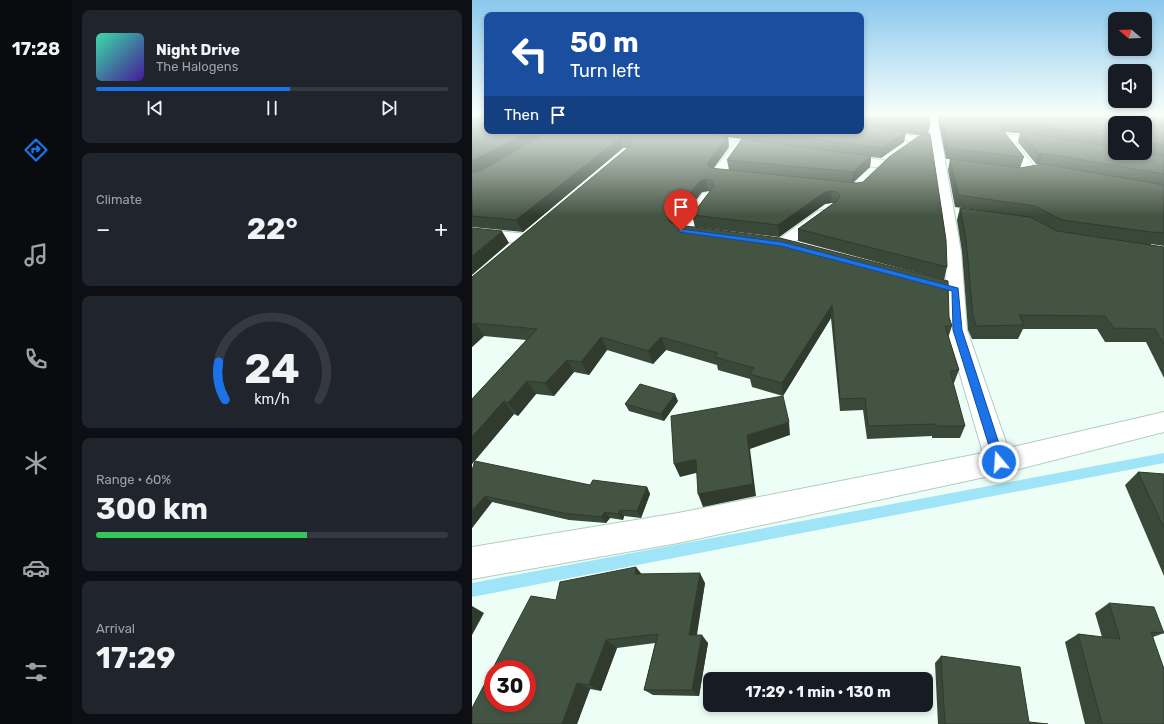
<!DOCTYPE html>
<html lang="en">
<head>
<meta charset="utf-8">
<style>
	body { margin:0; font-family:Rubik,sans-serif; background:#20242c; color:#f1f3f6; height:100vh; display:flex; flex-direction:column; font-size:15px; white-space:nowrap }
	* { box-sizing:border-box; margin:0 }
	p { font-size:13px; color:#9ea1a6 }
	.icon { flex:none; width:22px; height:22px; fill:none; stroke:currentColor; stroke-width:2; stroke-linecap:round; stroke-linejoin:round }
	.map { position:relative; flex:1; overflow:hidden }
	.side { display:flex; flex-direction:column; gap:10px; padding:10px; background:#0d0f14; width:400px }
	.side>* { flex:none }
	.top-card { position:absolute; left:12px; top:12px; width:380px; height:122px; border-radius:8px; box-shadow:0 2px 6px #0003; background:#1a4fa0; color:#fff; overflow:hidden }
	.needle { width:26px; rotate:289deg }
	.controls { position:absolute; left:636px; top:12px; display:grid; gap:8px }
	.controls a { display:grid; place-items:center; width:44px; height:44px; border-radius:8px; background:#171b24; box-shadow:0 2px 6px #0003; font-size:20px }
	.speed { position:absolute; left:12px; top:660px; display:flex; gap:8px; font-size:20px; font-weight:700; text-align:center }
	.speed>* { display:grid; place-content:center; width:52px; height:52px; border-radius:50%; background:#171b24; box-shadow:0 2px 6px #0003; line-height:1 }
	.speed .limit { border:6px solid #d22; background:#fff; color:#111 }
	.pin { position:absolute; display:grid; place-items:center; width:34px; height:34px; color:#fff; margin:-41px -17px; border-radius:50% 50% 50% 0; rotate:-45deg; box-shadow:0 0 4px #0007 }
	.pin .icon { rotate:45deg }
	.me { position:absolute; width:44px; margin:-22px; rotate:342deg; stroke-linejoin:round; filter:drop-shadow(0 0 3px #0008) }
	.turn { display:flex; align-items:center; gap:14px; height:84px; padding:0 20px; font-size:18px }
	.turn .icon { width:52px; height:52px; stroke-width:2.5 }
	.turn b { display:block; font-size:28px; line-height:34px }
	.then { display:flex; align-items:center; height:38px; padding:0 20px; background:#0003; gap:8px; font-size:15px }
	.big { font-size:30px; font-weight:700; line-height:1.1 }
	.side .card { flex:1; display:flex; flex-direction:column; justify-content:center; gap:6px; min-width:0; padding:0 14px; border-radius:8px; background:#20242c }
	.side .dial { align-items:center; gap:0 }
	.dial svg { height:104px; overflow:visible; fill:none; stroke:#363941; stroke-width:7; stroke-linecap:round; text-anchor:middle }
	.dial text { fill:#f1f3f6; stroke:none }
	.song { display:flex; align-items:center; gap:12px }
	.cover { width:48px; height:48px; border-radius:6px; background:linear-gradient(135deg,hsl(160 70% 55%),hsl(260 70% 35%)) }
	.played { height:4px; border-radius:2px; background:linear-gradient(90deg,#1a73e8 55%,#363941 55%) }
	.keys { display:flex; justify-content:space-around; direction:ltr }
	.heat { display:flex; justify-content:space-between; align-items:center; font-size:22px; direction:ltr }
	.charge { height:6px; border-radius:3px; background:linear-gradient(90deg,#34c759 60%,#363941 0) }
	.trip { position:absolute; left:231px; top:672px; width:230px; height:40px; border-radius:8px; background:#171b24; box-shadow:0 2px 6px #0003; font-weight:700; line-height:40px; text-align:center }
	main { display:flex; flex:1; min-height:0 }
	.dock { display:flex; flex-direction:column; width:72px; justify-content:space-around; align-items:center; background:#090b0e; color:#9ea1a6 }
	.dock .icon { width:28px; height:28px }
	.dock .on { color:#1a73e8 }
	.dock b { font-size:18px; color:#f1f3f6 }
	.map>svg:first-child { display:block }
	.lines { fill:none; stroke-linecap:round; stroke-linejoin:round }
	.stream { fill:#9fe5f7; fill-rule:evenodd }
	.minor-casing { stroke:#b0cdc0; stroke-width:2 }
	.minor { fill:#fff; fill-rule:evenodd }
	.wall { fill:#3a4839; fill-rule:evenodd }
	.shaded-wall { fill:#303b2e }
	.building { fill:#445442; stroke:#303b2e; fill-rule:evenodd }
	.route { fill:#1a73e8; stroke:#114b97 }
</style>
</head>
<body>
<main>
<nav class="dock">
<b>17:28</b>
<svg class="icon on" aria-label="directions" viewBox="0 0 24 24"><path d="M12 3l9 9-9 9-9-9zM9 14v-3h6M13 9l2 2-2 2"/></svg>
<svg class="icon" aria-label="music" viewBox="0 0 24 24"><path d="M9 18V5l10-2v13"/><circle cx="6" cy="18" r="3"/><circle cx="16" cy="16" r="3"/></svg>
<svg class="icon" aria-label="phone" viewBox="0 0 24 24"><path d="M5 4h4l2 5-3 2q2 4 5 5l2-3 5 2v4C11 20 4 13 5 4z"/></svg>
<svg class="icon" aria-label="climate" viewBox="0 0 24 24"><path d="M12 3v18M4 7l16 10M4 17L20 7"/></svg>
<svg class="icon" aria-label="car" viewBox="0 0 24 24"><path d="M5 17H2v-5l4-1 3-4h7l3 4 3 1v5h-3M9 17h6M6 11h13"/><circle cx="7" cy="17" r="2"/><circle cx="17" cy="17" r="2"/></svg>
<svg class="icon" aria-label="filters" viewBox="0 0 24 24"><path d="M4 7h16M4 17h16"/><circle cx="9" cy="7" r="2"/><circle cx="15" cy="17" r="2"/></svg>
</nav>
<section class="side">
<div class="card">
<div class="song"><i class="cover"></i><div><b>Night Drive</b><p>The Halogens</p></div></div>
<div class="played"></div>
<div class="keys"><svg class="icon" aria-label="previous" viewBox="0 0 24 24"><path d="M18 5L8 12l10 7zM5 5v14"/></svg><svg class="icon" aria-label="pause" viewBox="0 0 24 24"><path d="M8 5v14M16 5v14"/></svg><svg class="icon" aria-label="next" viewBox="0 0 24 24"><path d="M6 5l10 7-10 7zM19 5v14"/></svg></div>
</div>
<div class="card"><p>Climate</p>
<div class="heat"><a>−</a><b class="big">22°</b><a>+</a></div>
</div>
<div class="card dial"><svg viewBox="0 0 100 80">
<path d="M14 69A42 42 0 1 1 86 69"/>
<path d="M14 69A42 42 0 0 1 9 40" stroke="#1a73e8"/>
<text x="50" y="56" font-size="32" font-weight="700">24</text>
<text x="50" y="72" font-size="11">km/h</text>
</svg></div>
<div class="card"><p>Range · 60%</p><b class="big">300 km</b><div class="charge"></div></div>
<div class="card"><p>Arrival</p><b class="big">17:29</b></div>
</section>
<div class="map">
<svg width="692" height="724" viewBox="0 0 692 724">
	<rect width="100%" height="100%" fill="#edfef6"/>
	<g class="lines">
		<path class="stream" d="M692,453v10l-692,134v-14z"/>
		<defs>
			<path id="minor" d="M455,115h10l24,137 6,78 41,118 156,-36v20l-165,42 -321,69 -206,36v-32l206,-34 305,-60 -36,-123 -2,-78z
				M389,125l56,12 4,1 2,2 -2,2 -4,1 -56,-12z
				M533,134l44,6 4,1 2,2 -2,2 -4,1 -34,-4 22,28 -1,3h-10l-27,-36z
				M268,141l4,1 2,2 -20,28 18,2 2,3 -2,3 -5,1 -27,-3 -2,-3 2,-3 24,-30z
				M369,155l42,5 4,1 2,3 -2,3 -4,1 -46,-6 -2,-3 2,-3z
				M236,192l5,1 2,3 -23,32 18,3 2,3 -2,3 -6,2 -29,-5 -2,-3 2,-3 28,-35z
				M351,210l5,1 2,3 -2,3 -40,30 -6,2 -6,-2 -2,-3 2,-3 42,-30z
				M0,228l54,6 6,2 2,3 -2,3 -6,2 -54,-6z"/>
		</defs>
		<use href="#minor" class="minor-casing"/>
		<use href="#minor" class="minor"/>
	</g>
	<path class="wall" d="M0,115l15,16h374v-16h68l1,10 -2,9 19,133 -3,13 -146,-39v-12l36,-26h-3l-6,1 -46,33 -84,-10 -3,-12 18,-24h-2l-6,1 -26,33 273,92 3,9 -4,12 11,32 -5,13h-1l12,43 -5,12h-28v-2l-65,3 -4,-29 -23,1 -9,-93 -48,78 -31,-9 -2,-8 -32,-9 -1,-5 -51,-15 -13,14 -46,-14 -18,25 -15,-3 -20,24 -18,-2 -18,22 -4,-2 -42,50v-65l54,-59 -42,-4 -12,11v-70l156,-129h-5l-100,84 -51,-5v-51l11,-7 -11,6zM433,133l12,2h4l-58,47 -6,1h-4l17,-16 1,-10 10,1 23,-16zM256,137l14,2 -15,21 2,10 -16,-1 16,-22z
		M465,115h227v131l-13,-2v1l13,2v131l-18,-36h-41l-8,-13h-74l-5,10h-46l-4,-9 -6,-78 -5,-32 3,-12 32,4 -37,-5 -7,-37 2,-11h-4zM643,123h30v30h-30zM533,132l10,1h5l-2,9 18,22h6l-22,4 -54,-7 54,7 4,-11 -20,-24z
		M206,401l-14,20 -35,-10 -4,-7z
		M0,470l118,15 57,2 3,7 -9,24 -17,-2 -1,4 -13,-2 -4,5 -37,-3 -77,-18 -20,26z
		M666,472l26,2v102l-39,-91z
		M170,574l63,9 -8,52 11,8 -9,53 -46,-1 -9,-5 11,-47 -38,5 -16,43 -11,-2 -13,35h-105l84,-124z
		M637,603l55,30 -11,4 11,87h-79l-20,-82 13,-8 24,3 -7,-24z
		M469,656l88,66 19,2h-110l-3,-61z"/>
	<path class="shaded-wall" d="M536,123l-3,9 -7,4 3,-10z
		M59,131h4l3,9 -66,35v-14z
		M240,131h8l1,6 -4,1z
		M434,132l-2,10 -23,16 1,-10z
		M256,137l1,10 -20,27 -2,-11z
		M148,138l3,10 -100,84 -7,-12z
		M571,153l-4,11h-3l3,-10z
		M399,156l-1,11 -18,16 1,-11z
		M234,179l2,12 -6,1 -30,39 -4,-12 32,-38z
		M360,191l-1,12 -6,1 -46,33 -1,-12 47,-33z
		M30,231l7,12 -37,32v-19z
		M360,305l-1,13 -48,78 -1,-13z
		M3,323l9,13 -12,11v-22z
		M129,337l6,13 -18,25 -8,-13z
		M189,337l5,13 -13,14 -5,-13z
		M95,360l7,12 -20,24 -9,-13z
		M55,381l9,13 -18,22 -10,-13z
		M203,394l3,7 -14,20 -3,-7z
		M32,401l10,13 -42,50v-27z
		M317,422l1,13 -40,14 6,47 -53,11 -5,-13 49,-59z
		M224,459l4,13 -20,5 -6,-13z
		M175,487l3,7 -9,24 -4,-7z
		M13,496l7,6 -20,26v-17z
		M148,510l4,6 -1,4 -5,-6z
		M133,512l5,6 -4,5 -5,-6z
		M164,567l8,10 -9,-3z
		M228,573l5,10 -10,60 -6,-8z
		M0,606l12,7 -12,22z
		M230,635l6,8 -9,53 -7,-6z
		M134,640l11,8 -16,43 -12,-6z
		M105,683l13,6 -13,35h-15z"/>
	<path class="building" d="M0,115h15v16h44l-59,30z
		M393,115h64l1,10 -11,1z
		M469,115h223v30l-19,-3v-19h-30v15l-97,-15h-10l-7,3v2l23,29 -76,-9z
		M389,123l45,9 -24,16 -129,-17h108z
		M65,131h175l2,3 14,3 -21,26 3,5 147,15 6,-1 26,-25 33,-23h8l16,106 1,27 -149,-38 40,-29 2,-4 -3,-4 -5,-1 -7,1 -47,33 -86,-10 22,-29 -2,-5 -6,-2 -6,2 -32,38 3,4 7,2 102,13 168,43 1,36 3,9h-7l14,44 -9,1 15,55h-29v-2l-68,2 -3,-28 -25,1 -8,-94 -50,78 -33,-9 5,-6 -39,-11 3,-4 -57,-16 -13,14 -47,-14 -20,25 -14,-2 -22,23 -18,-2 -19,22 -4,-2 -32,36v-38l65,-70 -62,-6 -3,2v-48l158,-131 2,-5 -3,-4 -9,1 -104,82 -44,-4v-40l67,-39 3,-4z
		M549,132l94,16v5h30l19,3v18l-121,-21 -4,1z
		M270,139l129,17 -18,16 -126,-12z
		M478,159l70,9 23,-4 121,21v48l-8,-1 2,1 -96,-13 -27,-14 -77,-11z
		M488,208l70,9 27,14 107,16v97l-9,-15 -41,-1 -9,-12 -86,-1 5,10 -48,1 -3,-10 -7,-77z
		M0,228l30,3 -30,25z
		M168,384l35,10 -14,20 -36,-10z
		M311,396l6,26 -42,13 6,49 -55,10 -2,-35 -22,5 -3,-48z
		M3,461l115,24 3,-5 54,7 -10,24 -17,-1 -2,4 -13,-2 -4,5 -38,-4 -78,-17 -13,15v-41z
		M666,472l26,2v54z
		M164,567l-1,7 65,-1 -11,62h13l-10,55h-48l14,-56 -52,6 -17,45 -12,-2 -15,41h-90v-16l59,-112 25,4 4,-18zM21,669h34v34h-34z
		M637,603l45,4 10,26 -13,-1 13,37v55h-62l-24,-90 42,5z
		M469,656l79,11 9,55 19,2h-103z"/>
	<linearGradient id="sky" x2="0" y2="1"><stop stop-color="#8bc8ee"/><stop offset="0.53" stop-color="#f7fffb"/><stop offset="1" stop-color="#f7fffb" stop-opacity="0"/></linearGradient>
	<rect width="692" height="216" fill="url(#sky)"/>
	<path class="route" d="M209,229l101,13 176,46 4,42 43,132 -2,3 -4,2 -4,-2 -1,-3 -41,-132 -1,-39 -171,-45 -102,-14 -1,-1z"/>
</svg>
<div class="controls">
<a><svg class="needle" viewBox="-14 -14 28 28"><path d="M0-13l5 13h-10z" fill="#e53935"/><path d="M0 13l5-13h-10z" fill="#9ea1a6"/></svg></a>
<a><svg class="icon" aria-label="sound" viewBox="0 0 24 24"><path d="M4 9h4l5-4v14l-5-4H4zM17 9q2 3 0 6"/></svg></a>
<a><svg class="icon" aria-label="search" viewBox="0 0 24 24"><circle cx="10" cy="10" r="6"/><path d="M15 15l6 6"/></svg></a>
</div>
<div class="speed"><div class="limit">30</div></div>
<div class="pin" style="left:209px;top:231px;background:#d93025"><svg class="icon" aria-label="arrive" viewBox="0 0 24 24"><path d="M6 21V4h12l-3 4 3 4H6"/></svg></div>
<svg class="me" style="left:527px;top:462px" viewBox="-20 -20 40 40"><circle r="17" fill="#1a73e8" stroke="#fff" stroke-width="3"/><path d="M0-11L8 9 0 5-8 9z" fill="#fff"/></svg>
<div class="trip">17:29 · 1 min · 130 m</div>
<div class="top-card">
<div class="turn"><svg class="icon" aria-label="left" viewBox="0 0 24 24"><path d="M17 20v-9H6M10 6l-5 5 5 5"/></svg><div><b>50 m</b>Turn left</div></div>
<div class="then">Then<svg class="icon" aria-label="arrive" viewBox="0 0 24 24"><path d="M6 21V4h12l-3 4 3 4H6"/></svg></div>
</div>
</div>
</main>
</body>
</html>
